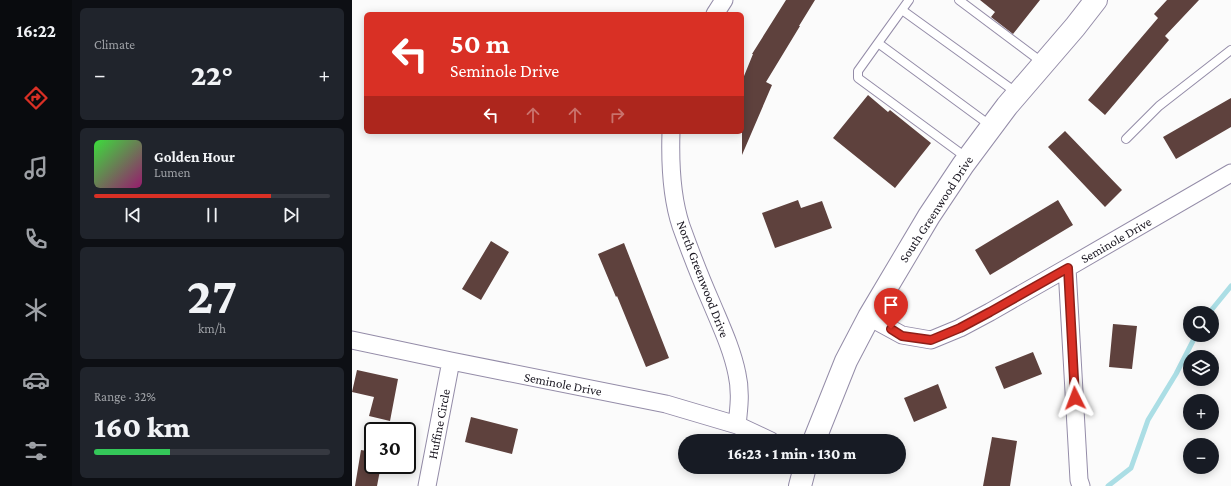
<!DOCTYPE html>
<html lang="en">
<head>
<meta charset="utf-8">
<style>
	body { margin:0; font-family:"Crimson Pro",serif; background:#20242c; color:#f1f3f6; height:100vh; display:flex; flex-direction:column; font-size:15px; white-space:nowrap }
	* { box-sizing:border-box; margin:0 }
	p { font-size:13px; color:#9ea1a6 }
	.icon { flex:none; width:22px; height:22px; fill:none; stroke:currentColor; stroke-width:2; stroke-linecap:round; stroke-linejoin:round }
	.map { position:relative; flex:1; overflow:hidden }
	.panel { display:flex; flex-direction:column; gap:8px; padding:8px; background:#0d0f14; width:280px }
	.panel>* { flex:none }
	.top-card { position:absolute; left:12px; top:12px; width:380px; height:122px; border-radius:6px; box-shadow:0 2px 10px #0003; background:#d93025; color:#fff; overflow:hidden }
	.controls { position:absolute; left:831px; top:306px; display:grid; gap:8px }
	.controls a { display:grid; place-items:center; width:36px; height:36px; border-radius:50%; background:#171b24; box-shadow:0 2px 10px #0003; font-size:20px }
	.speed { position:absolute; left:12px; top:422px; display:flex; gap:8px; font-size:20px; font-weight:700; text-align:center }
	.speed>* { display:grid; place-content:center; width:52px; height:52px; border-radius:50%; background:#171b24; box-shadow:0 2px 10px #0003; line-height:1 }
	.speed .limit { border:2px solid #111; border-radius:6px; background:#fff; color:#111 }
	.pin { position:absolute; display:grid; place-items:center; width:34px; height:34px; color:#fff; margin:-41px -17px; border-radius:50% 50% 50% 0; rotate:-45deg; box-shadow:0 0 4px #0007 }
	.pin .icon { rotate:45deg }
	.me { position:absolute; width:44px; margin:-22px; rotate:357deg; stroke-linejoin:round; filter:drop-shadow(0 0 3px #0008) }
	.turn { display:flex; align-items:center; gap:14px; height:84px; padding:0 20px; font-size:18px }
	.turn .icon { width:52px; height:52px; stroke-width:2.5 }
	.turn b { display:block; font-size:28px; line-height:34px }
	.lanes { display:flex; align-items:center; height:38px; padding:0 20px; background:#0003; justify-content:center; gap:20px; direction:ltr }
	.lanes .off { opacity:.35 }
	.big { font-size:30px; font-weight:800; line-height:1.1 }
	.panel .widget { flex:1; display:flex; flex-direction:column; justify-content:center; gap:6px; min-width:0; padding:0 14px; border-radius:6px; background:#20242c }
	.panel .dial { align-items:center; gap:0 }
	.dial b { font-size:52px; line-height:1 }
	.song { display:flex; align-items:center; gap:12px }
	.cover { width:48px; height:48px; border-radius:6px; background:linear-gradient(135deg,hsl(120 70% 55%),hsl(320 70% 35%)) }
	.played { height:4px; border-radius:2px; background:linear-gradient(90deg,#d93025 75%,#363941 75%) }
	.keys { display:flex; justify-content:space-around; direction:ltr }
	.heat { display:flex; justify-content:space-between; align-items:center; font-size:22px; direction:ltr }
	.charge { height:6px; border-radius:3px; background:linear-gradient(90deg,#34c759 32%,#363941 0) }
	.trip { position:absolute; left:326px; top:434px; width:228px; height:40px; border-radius:20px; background:#171b24; box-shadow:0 2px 10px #0003; font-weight:800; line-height:40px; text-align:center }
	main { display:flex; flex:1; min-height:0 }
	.menu { display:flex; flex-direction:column; width:72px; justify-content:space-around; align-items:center; background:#090b0e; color:#9ea1a6 }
	.menu .icon { width:28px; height:28px }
	.menu .selected { color:#d93025 }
	.menu b { font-size:18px; color:#f1f3f6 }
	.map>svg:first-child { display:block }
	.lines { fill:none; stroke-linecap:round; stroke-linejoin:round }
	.stream { stroke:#abdee5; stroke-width:5 }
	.building { fill:#5e413d }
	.lane-casing { stroke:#948ca8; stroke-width:10 }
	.street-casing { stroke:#948ca8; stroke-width:19 }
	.secondary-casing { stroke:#948ca8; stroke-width:24 }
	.lane { stroke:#fff; stroke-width:8 }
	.street { stroke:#fff; stroke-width:17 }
	.secondary { stroke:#fff; stroke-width:22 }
	.route-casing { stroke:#8d1f18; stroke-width:10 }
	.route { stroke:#d93025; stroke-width:7 }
	.labels { text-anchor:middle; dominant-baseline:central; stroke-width:4; stroke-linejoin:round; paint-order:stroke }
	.street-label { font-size:13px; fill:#191620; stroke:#fff }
</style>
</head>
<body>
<main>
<nav class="menu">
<b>16:22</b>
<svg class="icon selected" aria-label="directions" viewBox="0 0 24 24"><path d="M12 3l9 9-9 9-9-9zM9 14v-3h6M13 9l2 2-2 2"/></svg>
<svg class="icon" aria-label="music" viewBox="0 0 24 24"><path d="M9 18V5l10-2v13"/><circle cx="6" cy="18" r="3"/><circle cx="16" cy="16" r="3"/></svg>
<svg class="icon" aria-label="phone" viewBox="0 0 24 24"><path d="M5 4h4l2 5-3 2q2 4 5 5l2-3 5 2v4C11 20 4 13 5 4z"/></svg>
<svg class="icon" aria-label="climate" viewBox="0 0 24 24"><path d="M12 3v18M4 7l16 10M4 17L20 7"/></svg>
<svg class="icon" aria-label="car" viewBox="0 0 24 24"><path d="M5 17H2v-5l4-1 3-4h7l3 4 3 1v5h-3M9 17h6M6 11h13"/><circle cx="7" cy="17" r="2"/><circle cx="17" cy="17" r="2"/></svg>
<svg class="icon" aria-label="filters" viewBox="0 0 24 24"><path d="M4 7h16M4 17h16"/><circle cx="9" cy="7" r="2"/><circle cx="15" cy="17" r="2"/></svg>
</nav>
<section class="panel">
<div class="widget"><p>Climate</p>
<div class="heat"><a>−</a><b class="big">22°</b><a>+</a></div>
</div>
<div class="widget">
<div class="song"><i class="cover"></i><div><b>Golden Hour</b><p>Lumen</p></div></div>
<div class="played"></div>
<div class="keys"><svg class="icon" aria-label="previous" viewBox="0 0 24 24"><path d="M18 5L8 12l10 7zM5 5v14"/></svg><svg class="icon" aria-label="pause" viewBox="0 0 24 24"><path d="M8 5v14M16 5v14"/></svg><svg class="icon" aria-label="next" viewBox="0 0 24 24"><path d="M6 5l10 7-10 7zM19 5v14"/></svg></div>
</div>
<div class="widget dial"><b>27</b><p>km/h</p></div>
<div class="widget"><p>Range · 32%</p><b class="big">160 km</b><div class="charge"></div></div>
</section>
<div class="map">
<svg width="879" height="486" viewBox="0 0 879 486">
	<rect width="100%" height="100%" fill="#fbfbfb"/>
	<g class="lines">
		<path class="stream" d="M857,313l22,-27
			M756,486l23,-18 17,-48 28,-46 20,-39"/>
	</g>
	<path class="building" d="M434,0h29l-16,26h1l-34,56 6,3 -30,70v-74l11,-27h-1z
		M628,0h60l-27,34 -22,-17 4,-5z
		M815,0h32l-34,36 4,4 -64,75 -17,-15 70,-82 -4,-4z
		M516,95l20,17 2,-2 41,33 -36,45 -62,-50z
		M879,98v29l-55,32 -13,-22z
		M713,131l57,59 -17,17 -57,-60z
		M446,200l3,8 21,-7 10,27 -57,20 -13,-35z
		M706,200l15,25 -83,50 -15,-25z
		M139,241l18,11 -28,48 -19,-11z
		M272,243l45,115 -23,9 -29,-71 -1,1 -18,-43z
		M761,324l24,2 -5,43 -23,-2z
		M681,352l9,22 -38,15 -9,-22z
		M5,370l41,9 -8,42 -21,-5 5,-19 -22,-5z
		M586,384l9,24 -33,14 -10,-24z
		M119,417l47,12 -6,25 -47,-12z
		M640,437l25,4 -7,45h-27z
		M9,450l12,2v13h8l-4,21h-22z"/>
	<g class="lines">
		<defs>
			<path id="lane" d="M607,0l84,63
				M550,10l115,83
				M526,43l31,-43
				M774,139l33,-33 72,-56
				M615,158l-109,-80v-7l20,-28 113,83"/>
			<path id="street" d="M363,14l9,-14
				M319,132c-1,31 0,64 10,94 9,25 19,51 30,76 10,24 21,47 26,72 4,17 2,34 0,51
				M715,268l12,212 2,6
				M517,317l33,18 29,5 29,-12 30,-16 77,-44 164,-95
				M0,340l99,21 215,43 71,21 34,16
				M75,486l24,-125"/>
			<path id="secondary" d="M462,441l32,-80 23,-44 60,-101 34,-51 44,-59 68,-79 21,-27
				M448,486l5,-19"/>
		</defs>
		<use href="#lane" class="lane-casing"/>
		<use href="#street" class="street-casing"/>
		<use href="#secondary" class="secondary-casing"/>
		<use href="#lane" class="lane"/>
		<use href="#street" class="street"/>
		<use href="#secondary" class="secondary"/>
	</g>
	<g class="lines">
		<defs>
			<path id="route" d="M539,329l11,7 29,4 29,-12 30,-16 78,-44 7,130"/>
		</defs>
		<use href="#route" class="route-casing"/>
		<use href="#route" class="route"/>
	</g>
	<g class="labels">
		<g class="street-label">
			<text transform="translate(584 209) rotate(-57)">South Greenwood Drive</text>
			<text transform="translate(764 240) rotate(-30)">Seminole Drive</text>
			<text transform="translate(351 279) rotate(69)">North Greenwood Drive</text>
			<text transform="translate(211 384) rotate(11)">Seminole Drive</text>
			<text transform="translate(87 424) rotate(-79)">Huffine Circle</text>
		</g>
	</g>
</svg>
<div class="controls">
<a><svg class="icon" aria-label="search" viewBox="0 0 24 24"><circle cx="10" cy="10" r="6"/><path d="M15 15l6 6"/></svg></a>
<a><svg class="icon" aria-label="layers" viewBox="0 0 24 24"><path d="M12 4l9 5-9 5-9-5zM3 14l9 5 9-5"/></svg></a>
<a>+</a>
<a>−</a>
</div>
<div class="speed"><div class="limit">30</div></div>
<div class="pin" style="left:539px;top:329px;background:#d93025"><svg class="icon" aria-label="arrive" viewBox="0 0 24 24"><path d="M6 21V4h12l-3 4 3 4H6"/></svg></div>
<svg class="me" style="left:723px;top:398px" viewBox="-20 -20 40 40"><path d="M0-17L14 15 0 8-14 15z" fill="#d93025" stroke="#fff" stroke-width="4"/></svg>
<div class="trip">16:23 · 1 min · 130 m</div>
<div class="top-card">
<div class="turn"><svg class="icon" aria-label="left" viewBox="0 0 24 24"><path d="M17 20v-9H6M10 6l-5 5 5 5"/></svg><div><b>50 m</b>Seminole Drive</div></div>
<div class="lanes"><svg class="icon" aria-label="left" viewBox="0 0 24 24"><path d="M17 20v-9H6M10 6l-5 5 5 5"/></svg><svg class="icon off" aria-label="ahead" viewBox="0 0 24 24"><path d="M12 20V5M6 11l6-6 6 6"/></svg><svg class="icon off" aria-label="ahead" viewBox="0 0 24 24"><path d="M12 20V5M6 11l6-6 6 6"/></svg><svg class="icon off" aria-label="right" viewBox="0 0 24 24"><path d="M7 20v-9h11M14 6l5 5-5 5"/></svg></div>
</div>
</div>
</main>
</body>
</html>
